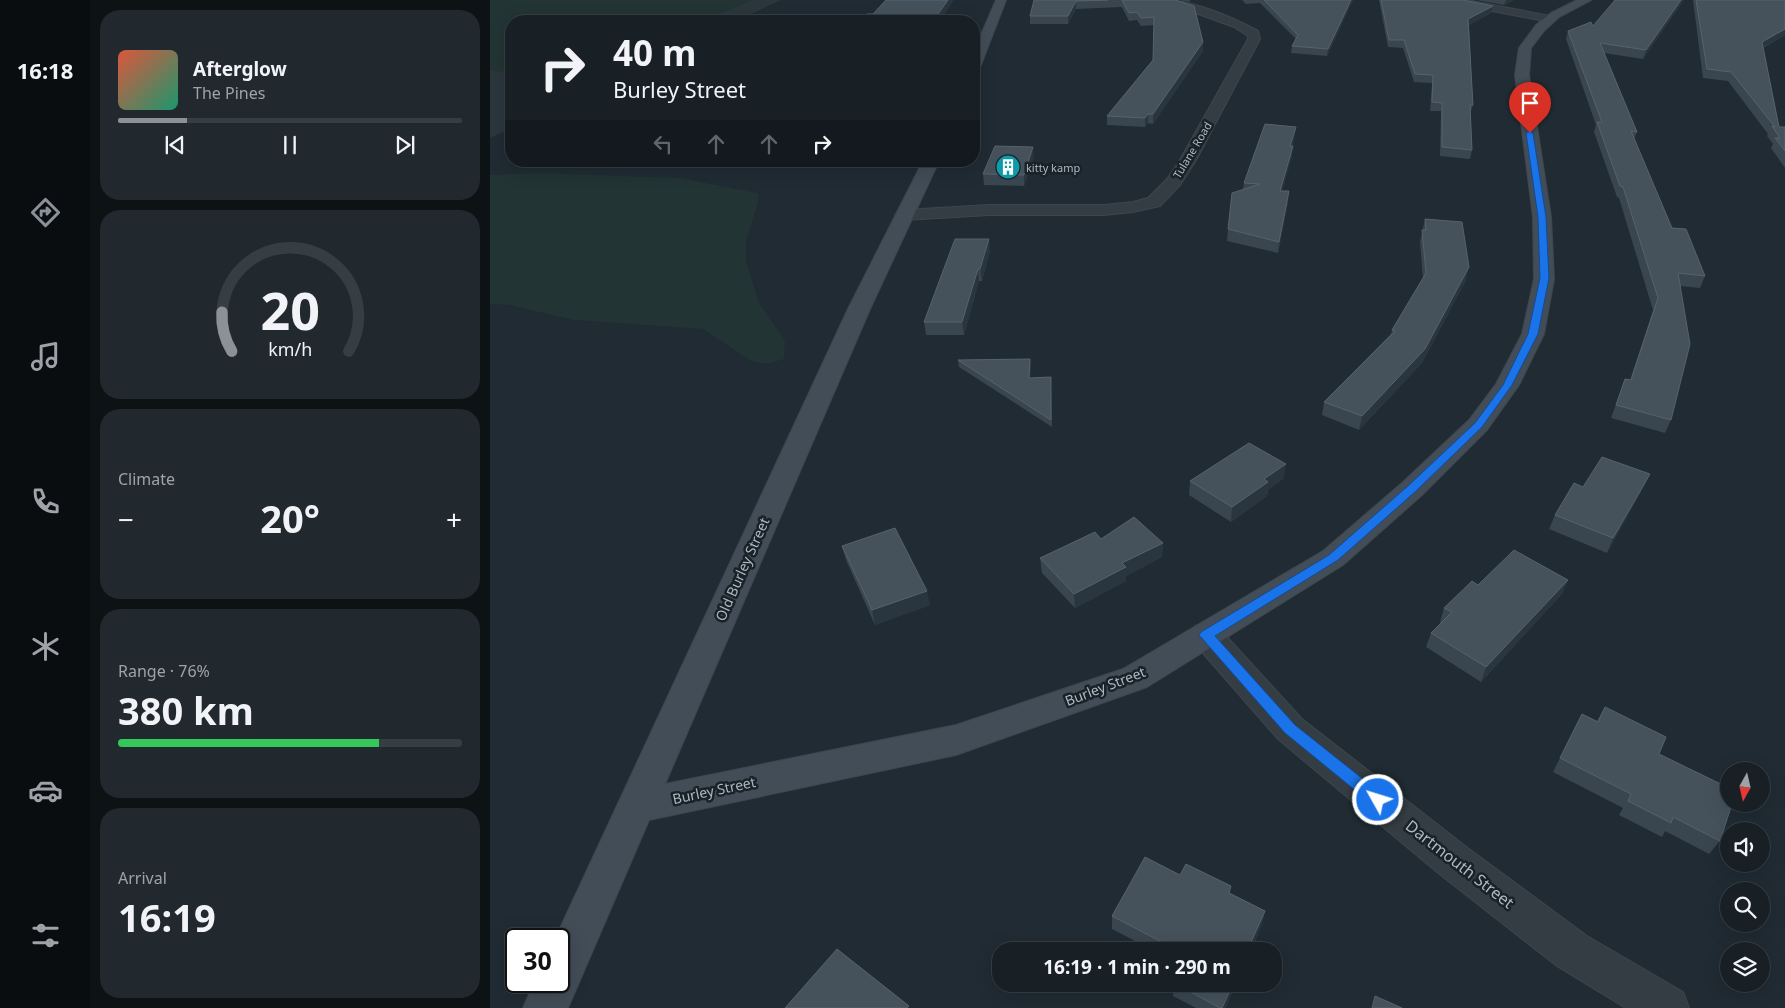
<!DOCTYPE html>
<html lang="en">
<head>
<meta charset="utf-8">
<style>
	body { margin:0; font-family:"Noto Sans",sans-serif; background:#21282e; color:#f1f3f6; height:100vh; display:flex; flex-direction:column; font-size:19px; white-space:nowrap }
	* { box-sizing:border-box; margin:0 }
	p { font-size:16px; color:#9fa3a7 }
	.icon { flex:none; width:28px; height:28px; fill:none; stroke:currentColor; stroke-width:2; stroke-linecap:round; stroke-linejoin:round }
	.map { position:relative; flex:1; overflow:hidden }
	.details { display:flex; flex-direction:column; gap:10px; padding:10px; background:#0d1215; width:400px }
	.details>* { flex:none }
	.banner { position:absolute; left:15px; top:15px; width:475px; height:152px; border-radius:20px; box-shadow:0 5px 20px #0002,0 0 0 1px #363e43; background:#182026; color:#f1f3f6; overflow:hidden }
	.needle { width:32px; rotate:188deg }
	.fabs { position:absolute; left:1230px; top:762px; display:grid; gap:10px }
	.fabs a { display:grid; place-items:center; width:50px; height:50px; border-radius:50%; background:#182026; box-shadow:0 5px 20px #0002,0 0 0 1px #363e43; font-size:25px }
	.speed { position:absolute; left:15px; top:928px; display:flex; gap:10px; font-size:25px; font-weight:700; text-align:center }
	.speed>* { display:grid; place-content:center; width:65px; height:65px; border-radius:50%; background:#182026; box-shadow:0 5px 20px #0002,0 0 0 1px #363e43; line-height:1 }
	.speed .limit { border:2px solid #111; border-radius:8px; background:#fff; color:#111 }
	.pin { position:absolute; display:grid; place-items:center; width:42px; height:42px; color:#fff; margin:-51px -21px; border-radius:50% 50% 50% 0; rotate:-45deg; box-shadow:0 0 5px #0007 }
	.pin .icon { rotate:45deg }
	.me { position:absolute; width:55px; margin:-28px; rotate:309deg; stroke-linejoin:round; filter:drop-shadow(0 0 4px #0008) }
	.turn { display:flex; align-items:center; gap:18px; height:105px; padding:0 25px; font-size:22px }
	.turn .icon { width:65px; height:65px; stroke-width:2.5 }
	.turn b { display:block; font-size:35px; line-height:42px }
	.lanes { display:flex; align-items:center; height:48px; padding:0 25px; background:#0003; justify-content:center; gap:25px; direction:ltr }
	.lanes .off { opacity:.35 }
	.big { font-size:38px; font-weight:700; line-height:1.1 }
	.details .tile { flex:1; display:flex; flex-direction:column; justify-content:center; gap:8px; min-width:0; padding:0 18px; border-radius:20px; background:#21282e }
	.details .dial { align-items:center; gap:0 }
	.dial svg { height:130px; overflow:visible; fill:none; stroke:#363e43; stroke-width:7; stroke-linecap:round; text-anchor:middle }
	.dial text { fill:#f1f3f6; stroke:none }
	.song { display:flex; align-items:center; gap:15px }
	.cover { width:60px; height:60px; border-radius:8px; background:linear-gradient(135deg,hsl(10 70% 55%),hsl(160 70% 35%)) }
	.played { height:5px; border-radius:2px; background:linear-gradient(90deg,#8c9099 20%,#363e43 20%) }
	.keys { display:flex; justify-content:space-around; direction:ltr }
	.heat { display:flex; justify-content:space-between; align-items:center; font-size:28px; direction:ltr }
	.charge { height:8px; border-radius:4px; background:linear-gradient(90deg,#34c759 76%,#363e43 0) }
	.trip { position:absolute; left:502px; top:942px; width:290px; height:50px; border-radius:20px; background:#182026; box-shadow:0 5px 20px #0002,0 0 0 1px #363e43; font-weight:700; line-height:50px; text-align:center }
	main { display:flex; flex:1; min-height:0 }
	.tabs { display:flex; flex-direction:column; width:90px; justify-content:space-around; align-items:center; background:#0a0d0f; color:#9fa3a7 }
	.tabs .icon { width:35px; height:35px }
	.tabs .active { color:#8c9099 }
	.tabs b { font-size:22px; color:#f1f3f6 }
	.map>svg:first-child { display:block }
	.airport { fill:#2b363d }
	.green { fill:#223433 }
	.lines { fill:none; stroke-linecap:round; stroke-linejoin:round }
	.street-casing { stroke:#3d464d; stroke-width:2 }
	.secondary-casing { stroke:#3d464d; stroke-width:2 }
	.street { fill:#343d44; fill-rule:evenodd }
	.secondary { fill:#424d57; fill-rule:evenodd }
	.wall { fill:#394650 }
	.shaded-wall { fill:#2a363f }
	.building { fill:#45525c; stroke:#56626c }
	.route { fill:#1a73e8; stroke:#114b97 }
	.labels { text-anchor:middle; dominant-baseline:central; stroke-width:5; stroke-linejoin:round; paint-order:stroke }
	.far-street-label { font-size:11px; fill:#adb8c1; stroke:#192228 }
	.far-poi-label { font-size:11px; fill:#adb8c1; stroke:#192228; text-anchor:start }
	.street-label { font-size:14px; fill:#adb8c1; stroke:#192228 }
	.near-street-label { font-size:16px; fill:#adb8c1; stroke:#192228 }
</style>
</head>
<body>
<main>
<nav class="tabs">
<b>16:18</b>
<svg class="icon active" aria-label="directions" viewBox="0 0 24 24"><path d="M12 3l9 9-9 9-9-9zM9 14v-3h6M13 9l2 2-2 2"/></svg>
<svg class="icon" aria-label="music" viewBox="0 0 24 24"><path d="M9 18V5l10-2v13"/><circle cx="6" cy="18" r="3"/><circle cx="16" cy="16" r="3"/></svg>
<svg class="icon" aria-label="phone" viewBox="0 0 24 24"><path d="M5 4h4l2 5-3 2q2 4 5 5l2-3 5 2v4C11 20 4 13 5 4z"/></svg>
<svg class="icon" aria-label="climate" viewBox="0 0 24 24"><path d="M12 3v18M4 7l16 10M4 17L20 7"/></svg>
<svg class="icon" aria-label="car" viewBox="0 0 24 24"><path d="M5 17H2v-5l4-1 3-4h7l3 4 3 1v5h-3M9 17h6M6 11h13"/><circle cx="7" cy="17" r="2"/><circle cx="17" cy="17" r="2"/></svg>
<svg class="icon" aria-label="filters" viewBox="0 0 24 24"><path d="M4 7h16M4 17h16"/><circle cx="9" cy="7" r="2"/><circle cx="15" cy="17" r="2"/></svg>
</nav>
<section class="details">
<div class="tile">
<div class="song"><i class="cover"></i><div><b>Afterglow</b><p>The Pines</p></div></div>
<div class="played"></div>
<div class="keys"><svg class="icon" aria-label="previous" viewBox="0 0 24 24"><path d="M18 5L8 12l10 7zM5 5v14"/></svg><svg class="icon" aria-label="pause" viewBox="0 0 24 24"><path d="M8 5v14M16 5v14"/></svg><svg class="icon" aria-label="next" viewBox="0 0 24 24"><path d="M6 5l10 7-10 7zM19 5v14"/></svg></div>
</div>
<div class="tile dial"><svg viewBox="0 0 100 80">
<path d="M14 69A42 42 0 1 1 86 69"/>
<path d="M14 69A42 42 0 0 1 8 45" stroke="#8c9099"/>
<text x="50" y="56" font-size="32" font-weight="700">20</text>
<text x="50" y="72" font-size="11">km/h</text>
</svg></div>
<div class="tile"><p>Climate</p>
<div class="heat"><a>−</a><b class="big">20°</b><a>+</a></div>
</div>
<div class="tile"><p>Range · 76%</p><b class="big">380 km</b><div class="charge"></div></div>
<div class="tile"><p>Arrival</p><b class="big">16:19</b></div>
</section>
<div class="map">
<svg width="1295" height="1008" viewBox="0 0 1295 1008">
	<rect width="100%" height="100%" fill="#202b33"/>
	<path class="airport" d="M0,0h291l-45,21h-225v107l-21,10z"/>
	<path class="green" d="M0,0h263l-49,21h-193v52l-21,-3z
		M50,173l140,5 78,15v10l-12,38v20l13,42 26,37 -1,19 -17,5 -16,-3 -48,-32 -129,-9 -65,-15 -19,-1v-129z"/>
	<g class="lines">
		<defs>
			<path id="street" d="M674,0c29,0 68,17 94,31l2,8 -64,121 -16,25 -20,21 -27,6 -29,3h-115l-85,5 -6,-1 -3,-4 3,-4 6,-1 85,-5h115l29,-3 15,-4 20,-20 12,-18 68,-121v-3l-14,-9 -69,-25z
				M955,0h22l83,16 6,3 -6,3 -100,-19z
				M716,623l11,3 85,93 163,127 122,90 96,56 6,16h-63l-69,-42 -120,-94 -159,-133 -83,-95 -5,-9 5,-9z"/>
			<path id="secondary" d="M506,0h10l-25,65 -7,4v-18z
				M1087,0h14l-32,17 -15,14 -13,17 -2,27 22,142 3,62 -10,55 -25,51 -32,45 -65,65 -79,70 -196,122 -191,68 -307,65 -81,188h-45l12,-27h24v-42h-4l293,-630 75,-148h16l-69,148 -205,475 291,-59 167,-56 200,-118 79,-68 67,-63 27,-36 26,-50 12,-55 -1,-62 -18,-142 4,-27 17,-23 15,-12z"/>
		</defs>
		<use href="#street" class="street-casing"/>
		<use href="#secondary" class="secondary-casing"/>
		<use href="#street" class="street"/>
		<use href="#secondary" class="secondary"/>
	</g>
	<path class="wall" d="M544,0h141l28,51 -50,73 -5,-1 -3,4 -38,-2v-9l46,-56 1,-35 -13,1 -4,-6 -8,1 -7,-14 -46,2 -8,15h-38v-8z
		M688,0h12v2z
		M752,0h111l-26,56 -36,-3 1,-7 4,-7 -36,-36 -14,1z
		M889,0h84l28,13 -22,12 4,80 -3,9 2,36 -2,9 -30,-3 1,-45h-11l2,-28 -18,-1 -11,-34 -15,-1z
		M987,0h37l-10,5z
		M1194,0l-41,59 -39,-6 33,79 -3,7 38,89 33,48 -5,12 -20,-2 -9,134 -6,13 -54,-15 14,-39 5,1 23,-70 -34,-112 -2,-1 -23,-65 2,-7 -30,-86 2,-8 25,-5z
		M1203,0h92v35l-22,13 16,79h6v41l-14,-20 2,-4 -6,-8 1,-2 -40,-53 -25,-3z
		M805,137l-3,9v10l-10,35 6,11 -10,51 -51,-12 1,-12 15,-40 1,-6z
		M544,157l-10,29 -40,-1 -1,-11z
		M357,161h39l-1,2 -37,1z
		M935,219l41,61 -44,83 -63,67 -37,-15 2,-13 67,-68 1,-4 31,-51 -3,-37z
		M500,251l-8,30h-3l-15,54h-38l-2,-13z
		M540,359l1,6 -1,13 21,6 1,43 -93,-60 -1,-7z
		M1160,474l-7,14 -36,65 -58,-24 6,-14z
		M794,478l-16,12 -1,6 -36,26 -42,-27 1,-14z
		M611,539l62,4 -1,14 -36,19v5l-51,27 -33,-35 -2,-15z
		M352,546l88,59 -55,20 -29,-65z
		M1078,580l-6,14 -81,88 -55,-35 5,-14 10,-10 -1,-1 4,-14 34,-23z
		M1115,707l54,47 61,87 -11,13 -44,-23 -3,6 -43,-22 4,-7 -70,-36 29,-58 15,7z
		M690,875l50,18 35,18 -3,13 -11,27h-97l-42,-22v-13z
		M684,984h2l50,24h-30l-23,-12z"/>
	<path class="shaded-wall" d="M458,0h6l-14,21 -2,-7z
		M861,0h2l-26,56 1,-7z
		M1016,0h8l-10,5z
		M1191,0h3l-41,59 3,-9z
		M586,1v8l-8,15v-8z
		M1003,6l-2,7 -24,13 1,-7z
		M1295,29v6l-27,15 4,-8z
		M713,42v9l-50,73v-10z
		M658,114v9l-3,4v-9z
		M806,127l-1,10 -6,19 1,-10z
		M803,146l-1,10 -13,46 1,-11z
		M543,147l1,10 -10,29v-11z
		M799,191l-1,11 -10,51 1,-11z
		M499,239l1,12 -8,30 -2,-12z
		M979,267l-3,13 -44,83 -63,67 3,-14z
		M488,269l1,12 -15,54 -2,-13z
		M540,359l1,6 -2,20v-7z
		M796,464l-2,14 -16,12 -1,6 -36,26 1,-15 32,-28z
		M1160,474l-7,14 -36,65 6,-15z
		M673,543l-1,14 -36,19v5l-51,27 -1,-14 48,-31z
		M1078,580l-6,14 -81,88 5,-15z
		M437,591l3,14 -55,20 -3,-15z
		M775,911l-3,13 -11,27h-4z
		M743,984h3l-10,24h-4z"/>
	<path class="building" d="M396,0h62l-10,14 4,3h13l-3,4h-91l6,-7h6z
		M544,0h74l-32,1 -8,15h-38z
		M632,0h53l19,6 9,36 -50,72h-5l-3,4 -38,-2 46,-56 1,-43 -13,1 -4,-6 -8,1z
		M774,0h87l-23,49 -36,-3 6,-11z
		M891,0h82l30,6 -25,13 5,86h-3l2,45 -30,-3v-44l-10,-1 1,-27 -18,-1 -11,-34h-15z
		M1125,0h66l-35,50 -46,-7 37,89 -6,-1 41,97 14,1 19,47 -27,-3 12,71 -19,76 -55,-15 9,-26 6,1 27,-82 -35,-111 -3,-1 -23,-64h5l-34,-91 23,-9 2,4z
		M1206,0h89v29l-23,13 17,85h6v24l-10,-13h5l-8,-12 3,1 -44,-55 -24,-3z
		M775,124l31,3 -6,19h3l-13,45h9l-10,51 -51,-13 4,-36 28,-9 -16,-1z
		M505,146l38,1 -9,28 -41,-1z
		M935,219l37,3 7,45 -44,82 -63,67 -38,-14 71,-71 -3,-1 34,-57 -4,-43h4z
		M465,239h34l-9,30h-2l-16,53h-38z
		M540,359l-1,19 22,-1v43l-93,-60z
		M759,443l37,21 -22,15 4,3 -36,25 -42,-26z
		M1112,457l48,17 -37,64 -58,-23 19,-32 9,4z
		M644,517l29,26 -41,20 4,4 -52,27 -34,-36 55,-26 6,7z
		M405,528l32,63 -55,19 -30,-64z
		M1024,550l54,30 -82,87 -55,-34 21,-21 -8,-4 28,-27 6,4z
		M1115,707l61,30 -7,17 70,34v16h3l-12,37 -47,-24 -2,6 -43,-22 3,-7 -71,-36 22,-44 16,8z
		M655,857l35,18 6,-11 45,22 -2,7 36,18 -18,40h-68l-67,-35z
		M347,949l72,57 -2,2h-122z
		M686,984h57l-11,24h-2z
		M885,996l27,12h-30z"/>
	<path class="route" d="M1040,131l3,2 13,84 3,61 -11,56 -26,51 -30,42 -66,64 -78,69 -123,76 80,89 88,70 2,5 -2,4 -5,2 -6,-2 -87,-71 -86,-98 2,-3 128,-77 79,-69 67,-63 28,-38 25,-51 12,-56 -2,-61 -12,-84z"/>
	<defs>
		<symbol id="building-disc" viewBox="-11 -11 22 22"><circle r="9.5" fill="#0f9aa8" stroke="#192228"/><path d="M-4-6H4V6H1V3H-1V6H-4ZM-2.5-4.3h1.7v1.8h-1.7ZM.8-4.3h1.7v1.8H.8ZM-2.5-1h1.7V.8h-1.7ZM.8-1h1.7V.8H.8Z" fill="#fff"/></symbol>
	</defs>
	<g fill-rule="evenodd">
		<use href="#building-disc" x="504" y="153" width="28" height="28"/>
	</g>
	<g class="labels">
		<g class="far-street-label">
			<text transform="translate(702 150) rotate(-59)">Tulane Road</text>
		</g>
		<g class="far-poi-label">
			<text x="536" y="167">kitty kamp</text>
		</g>
		<g class="street-label">
			<text transform="translate(252 569) rotate(-66)">Old Burley Street</text>
			<text transform="translate(615 686) rotate(-21)">Burley Street</text>
			<text transform="translate(224 790) rotate(-12)">Burley Street</text>
		</g>
		<g class="near-street-label">
			<text transform="translate(970 864) rotate(38)">Dartmouth Street</text>
		</g>
	</g>
</svg>
<div class="fabs">
<a><svg class="needle" viewBox="-14 -14 28 28"><path d="M0-13l5 13h-10z" fill="#e53935"/><path d="M0 13l5-13h-10z" fill="#9fa3a7"/></svg></a>
<a><svg class="icon" aria-label="sound" viewBox="0 0 24 24"><path d="M4 9h4l5-4v14l-5-4H4zM17 9q2 3 0 6"/></svg></a>
<a><svg class="icon" aria-label="search" viewBox="0 0 24 24"><circle cx="10" cy="10" r="6"/><path d="M15 15l6 6"/></svg></a>
<a><svg class="icon" aria-label="layers" viewBox="0 0 24 24"><path d="M12 4l9 5-9 5-9-5zM3 14l9 5 9-5"/></svg></a>
</div>
<div class="speed"><div class="limit">30</div></div>
<div class="pin" style="left:1040px;top:133px;background:#d93025"><svg class="icon" aria-label="arrive" viewBox="0 0 24 24"><path d="M6 21V4h12l-3 4 3 4H6"/></svg></div>
<svg class="me" style="left:888px;top:800px" viewBox="-20 -20 40 40"><circle r="17" fill="#1a73e8" stroke="#fff" stroke-width="3"/><path d="M0-11L8 9 0 5-8 9z" fill="#fff"/></svg>
<div class="trip">16:19 · 1 min · 290 m</div>
<div class="banner">
<div class="turn"><svg class="icon" aria-label="right" viewBox="0 0 24 24"><path d="M7 20v-9h11M14 6l5 5-5 5"/></svg><div><b>40 m</b>Burley Street</div></div>
<div class="lanes"><svg class="icon off" aria-label="left" viewBox="0 0 24 24"><path d="M17 20v-9H6M10 6l-5 5 5 5"/></svg><svg class="icon off" aria-label="ahead" viewBox="0 0 24 24"><path d="M12 20V5M6 11l6-6 6 6"/></svg><svg class="icon off" aria-label="ahead" viewBox="0 0 24 24"><path d="M12 20V5M6 11l6-6 6 6"/></svg><svg class="icon" aria-label="right" viewBox="0 0 24 24"><path d="M7 20v-9h11M14 6l5 5-5 5"/></svg></div>
</div>
</div>
</main>
</body>
</html>
